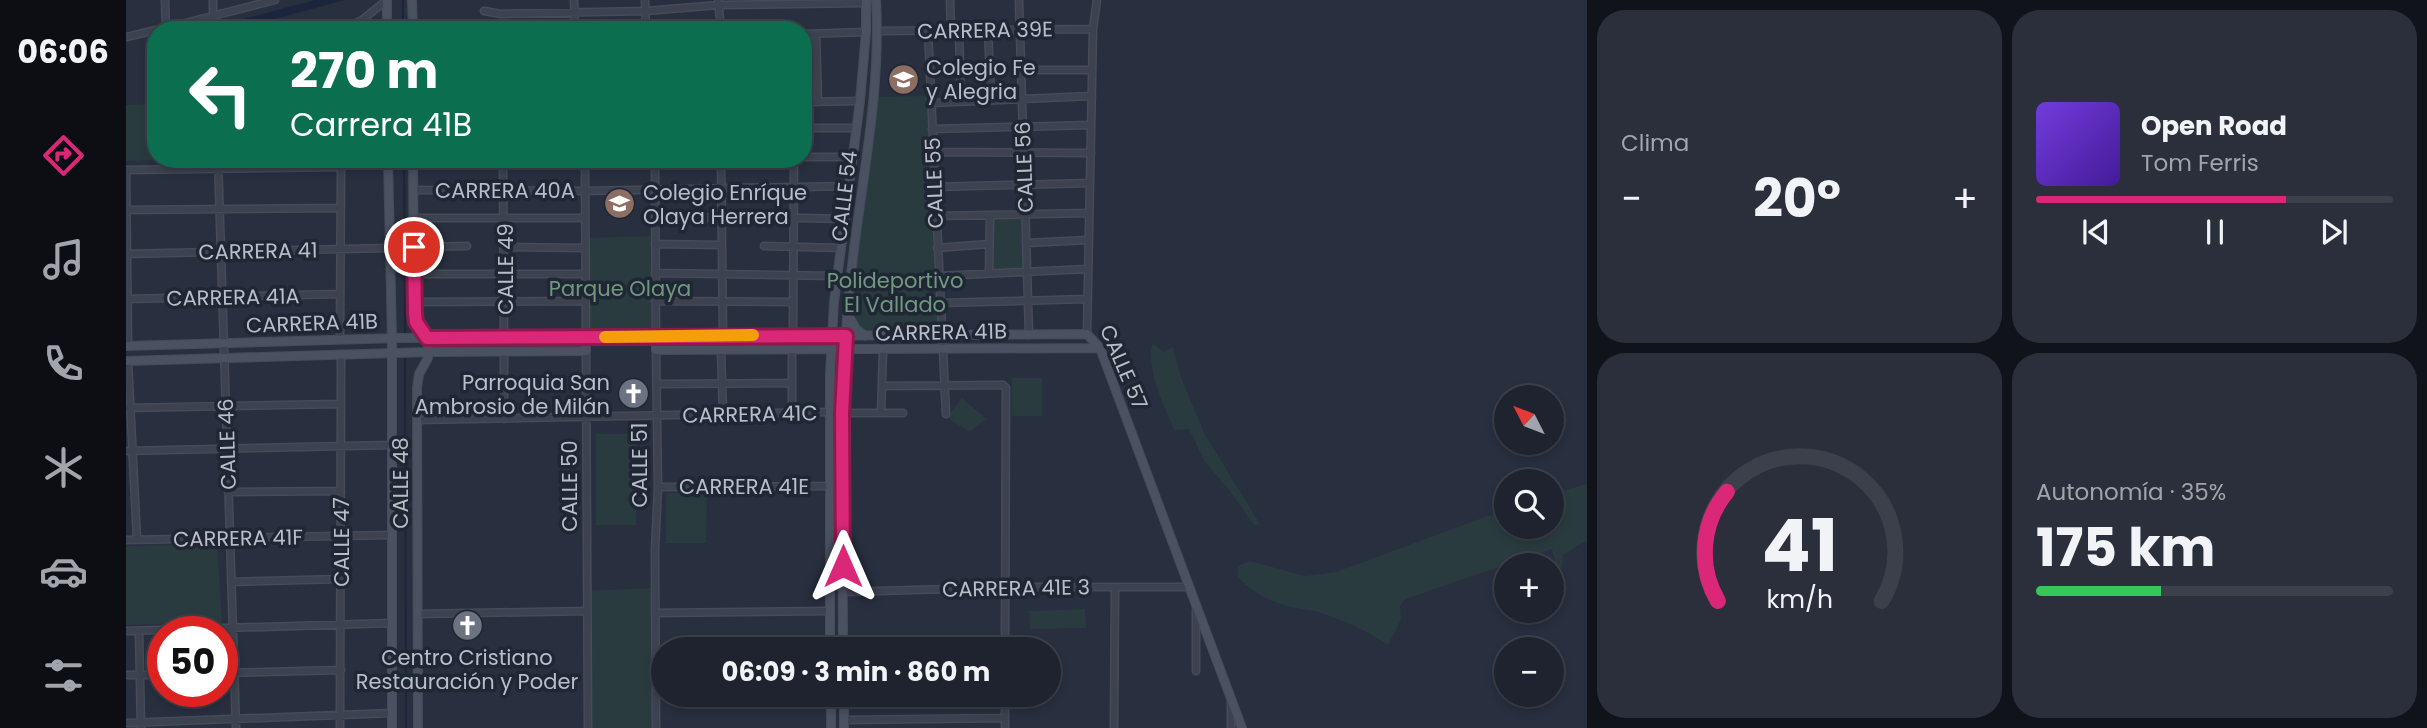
<!DOCTYPE html>
<html lang="es">
<head>
<meta charset="utf-8">
<style>
	body { margin:0; font-family:Poppins,sans-serif; background:#2b2f3b; color:#f1f3f6; height:100vh; display:flex; flex-direction:column; font-size:26px; white-space:nowrap }
	* { box-sizing:border-box; margin:0 }
	p { font-size:23px; color:#a1a4aa }
	.icon { flex:none; width:38px; height:38px; fill:none; stroke:currentColor; stroke-width:2; stroke-linecap:round; stroke-linejoin:round }
	.map { position:relative; flex:1; overflow:hidden }
	.sheet { display:flex; flex-direction:column; gap:10px; padding:10px; background:#10131a; width:840px }
	.sheet>* { flex:none }
	.guide { position:absolute; left:21px; top:21px; width:665px; height:147px; border-radius:28px; box-shadow:0 4px 10px #0003,0 0 0 2px #3c404b; background:#0b6e4f; color:#fff; overflow:hidden }
	.needle { width:46px; rotate:312deg }
	.tools { position:absolute; left:1368px; top:385px; display:grid; gap:14px }
	.tools a { display:grid; place-items:center; width:70px; height:70px; border-radius:50%; background:#1e232f; box-shadow:0 4px 10px #0003,0 0 0 2px #3c404b; font-size:35px }
	.speed { position:absolute; left:21px; top:616px; display:flex; gap:14px; font-size:35px; font-weight:700; text-align:center }
	.speed>* { display:grid; place-content:center; width:91px; height:91px; border-radius:50%; background:#1e232f; box-shadow:0 4px 10px #0003,0 0 0 2px #3c404b; line-height:1 }
	.speed .limit { border:10px solid #d22; background:#fff; color:#111 }
	.pin { position:absolute; display:grid; place-items:center; width:60px; height:60px; color:#fff; margin:-30px; border:4px solid #fff; border-radius:50%; box-shadow:0 2px 7px #0007 }
	.me { position:absolute; width:77px; margin:-38px; rotate:0deg; stroke-linejoin:round; filter:drop-shadow(0 0 5px #0008) }
	.turn { display:flex; align-items:center; gap:24px; height:147px; padding:0 28px; font-size:32px }
	.turn .icon { width:91px; height:91px; stroke-width:2.5 }
	.turn b { display:block; font-size:49px; line-height:60px }
	.big { font-size:52px; font-weight:700; line-height:1.1 }
	.sheet .tile { flex:1; display:flex; flex-direction:column; justify-content:center; gap:10px; min-width:0; padding:0 24px; border-radius:28px; background:#2b2f3b }
	.sheet .dial { align-items:center; gap:0 }
	.dial svg { height:182px; overflow:visible; fill:none; stroke:#3c404b; stroke-width:7; stroke-linecap:round; text-anchor:middle }
	.dial text { fill:#f1f3f6; stroke:none }
	.song { display:flex; align-items:center; gap:21px }
	.cover { width:84px; height:84px; border-radius:10px; background:linear-gradient(135deg,hsl(260 70% 55%),hsl(260 70% 35%)) }
	.played { height:7px; border-radius:4px; background:linear-gradient(90deg,#db2777 70%,#3c404b 70%) }
	.keys { display:flex; justify-content:space-around; direction:ltr }
	.heat { display:flex; justify-content:space-between; align-items:center; font-size:38px; direction:ltr }
	.charge { height:10px; border-radius:5px; background:linear-gradient(90deg,#34c759 35%,#3c404b 0) }
	.sheet .tiles { flex:1; display:grid; gap:10px; grid-template-columns:repeat(2,1fr) }
	.trip { position:absolute; left:525px; top:637px; width:410px; height:70px; border-radius:35px; background:#1e232f; box-shadow:0 4px 10px #0003,0 0 0 2px #3c404b; font-weight:700; line-height:70px; text-align:center }
	main { display:flex; flex:1; min-height:0 }
	.menu { display:flex; flex-direction:column; width:126px; justify-content:space-around; align-items:center; background:#0c0e13; color:#a1a4aa }
	.menu .icon { width:49px; height:49px }
	.menu .on { color:#db2777 }
	.menu b { font-size:32px; color:#f1f3f6 }
	.map>svg:first-child { display:block }
	.green { fill:#2a3b40 }
	.water { fill:#1b263c }
	.lines { fill:none; stroke-linecap:round; stroke-linejoin:round }
	.stream { stroke:#1b263c; stroke-width:2 }
	.street-casing { stroke:#454b58; stroke-width:9 }
	.secondary-casing { stroke:#454b58; stroke-width:10 }
	.street { stroke:#3c424f; stroke-width:6 }
	.secondary { stroke:#4a5161; stroke-width:8 }
	.route-casing { stroke:#8e194d; stroke-width:18 }
	.route { stroke:#db2777; stroke-width:12 }
	.slow { stroke:#f59e0b; stroke-width:12 }
	.labels { text-anchor:middle; dominant-baseline:central; stroke-width:7; stroke-linejoin:round; paint-order:stroke }
	.street-label { font-size:21px; fill:#b8bdc9; stroke:#202734 }
	.poi-label { font-size:21px; fill:#b8bdc9; stroke:#202734; text-anchor:start }
	.park-label { font-size:21px; fill:#71987e; stroke:#202734 }
</style>
</head>
<body>
<main>
<nav class="menu">
<b>06:06</b>
<svg class="icon on" aria-label="directions" viewBox="0 0 24 24"><path d="M12 3l9 9-9 9-9-9zM9 14v-3h6M13 9l2 2-2 2"/></svg>
<svg class="icon" aria-label="music" viewBox="0 0 24 24"><path d="M9 18V5l10-2v13"/><circle cx="6" cy="18" r="3"/><circle cx="16" cy="16" r="3"/></svg>
<svg class="icon" aria-label="phone" viewBox="0 0 24 24"><path d="M5 4h4l2 5-3 2q2 4 5 5l2-3 5 2v4C11 20 4 13 5 4z"/></svg>
<svg class="icon" aria-label="climate" viewBox="0 0 24 24"><path d="M12 3v18M4 7l16 10M4 17L20 7"/></svg>
<svg class="icon" aria-label="car" viewBox="0 0 24 24"><path d="M5 17H2v-5l4-1 3-4h7l3 4 3 1v5h-3M9 17h6M6 11h13"/><circle cx="7" cy="17" r="2"/><circle cx="17" cy="17" r="2"/></svg>
<svg class="icon" aria-label="filters" viewBox="0 0 24 24"><path d="M4 7h16M4 17h16"/><circle cx="9" cy="7" r="2"/><circle cx="15" cy="17" r="2"/></svg>
</nav>
<div class="map">
<svg width="1461" height="728" viewBox="0 0 1461 728">
	<rect width="100%" height="100%" fill="#282f3f"/>
	<path class="green" d="M805,96l10,240h-76l-9,-7 -8,-25 27,-207z
		M30,104v55l10,1 -40,1v-56z
		M864,216h35l2,56 -38,1z
		M529,236l1,100 -70,1 -1,-99z
		M1027,343l10,9 10,-5 7,28 24,58 56,91 -6,1 -24,-34 -25,-29 -16,-33 -14,1c-10,-19 -31,-67 -22,-87z
		M886,378h30v38h-30z
		M836,398l24,21 -16,13 -21,-13 -1,-3z
		M470,434h40v91h-40z
		M1461,484v56l-24,15 -1,13 -5,2 -5,-21 -147,50 -5,7 1,13 -13,26c-22,-15 -45,-25 -70,-33 -9,-3 -18,-3 -27,-5 -21,-5 -39,-15 -53,-30v-11l12,-5 55,15 31,-4 171,-63v18h45v-33z
		M540,493h41l-1,50h-40z
		M91,544l5,78 -96,3v-79z
		M526,588l1,140h-63l-1,-137z
		M959,609l1,19 -56,1 -1,-18z"/>
	<path class="water" d="M189,0h30l-112,30h-30z"/>
	<g class="lines">
		<path class="stream" d="M277,0v30
			M278,159l1,174
			M279,356l1,372"/>
		<defs>
			<path id="street" d="M39,0l1,28
				M87,0v30
				M448,0l1,30
				M519,0l1,30
				M592,0l3,30
				M824,0l1,31
				M893,0l10,335
				M358,11l17,3 145,-3 73,-6 147,-2
				M32,30l117,-30
				M215,30l21,-10 25,-20
				M862,30l3,70
				M752,31l215,-2
				M802,31l18,383
				M833,31l2,70
				M677,34l63,-2
				M690,34l2,68
				M0,37l30,-7
				M895,70h71
				M677,102l57,-1
				M805,103l161,-7
				M677,128h53
				M806,129l159,-4
				M807,152l158,1
				M677,157h50
				M92,159l18,569
				M377,159l1,179
				M459,159l1,178
				M529,159l1,177
				M595,159l2,177
				M288,163l291,-4
				M0,170l215,-3
				M0,170l2,176
				M808,187l156,-4
				M287,190l172,1 264,-5
				M0,210l215,-2
				M810,216l153,-3
				M287,218h172
				M529,218l106,-1 84,2
				M900,243l63,-3
				M529,244l67,1
				M638,246l77,2
				M288,247l53,-1
				M379,247l80,1
				M811,248l52,-4
				M0,254l263,-6
				M529,273l182,3
				M863,273l1,-57
				M288,274h171
				M812,276l150,-7
				M0,299l214,-5
				M529,301l138,1
				M288,302l172,-1
				M813,303l149,-4
				M961,334l6,-305 4,-29
				M667,335l1,-176
				M214,339l1,-180
				M530,350l2,137 -3,63 1,178
				M595,350l2,64
				M460,351l2,377
				M2,361l9,179
				M531,384l135,-1
				M756,386l121,-1 3,3 -1,261
				M0,408l215,-4
				M666,413v-63
				M716,413h61
				M755,413l2,-63
				M378,419v-67
				M291,420l414,-8
				M0,451l266,-6
				M532,487l173,-1
				M102,492l113,-1
				M0,540l266,-5
				M105,582l110,-3
				M718,592l177,-5h168
				M1070,610v61
				M529,613l175,-2
				M292,614l169,-3
				M0,631l266,-8
				M13,631l2,97
				M96,673l119,-3
				M0,675h37
				M718,720l161,-2
				M0,723l266,-10
				M214,728l1,-372
				M879,728v-33
				M988,728l1,-141
				M1105,728v-26"/>
			<path id="secondary" d="M261,0v30
				M286,0l1,30
				M262,159l4,179v390
				M287,159l1,143 2,20 8,10 4,13v13l-9,16 -2,14 1,340
				M722,315l8,14 9,7
				M530,336v14l444,-2
				M0,346l272,-8 689,-4 13,14 142,380
				M0,361l302,-9 158,-1v-14
				M704,649v-274l4,-73 26,-201 6,-69v-32
				M717,649c0,-114 -4,-229 5,-344 8,-102 34,-202 28,-305
				M705,695v33
				M718,695v33"/>
		</defs>
		<use href="#street" class="street-casing"/>
		<use href="#secondary" class="secondary-casing"/>
		<use href="#street" class="street"/>
		<use href="#secondary" class="secondary"/>
	</g>
	<g class="lines">
		<defs>
			<path id="route" d="M288,247l1,67 1,8 11,16 419,-2 -4,77 1,153"/>
		</defs>
		<use href="#route" class="route-casing"/>
		<use href="#route" class="route"/>
		<path class="slow" d="M479,337l148,-2"/>
	</g>
	<defs>
		<symbol id="school-disc" viewBox="-11 -11 22 22"><circle r="9.5" fill="#8d6e63" stroke="#202734"/><path d="M0-5L7-2L0 1L-7-2ZM-4 1L0 2.5L4 1V4Q0 6-4 4Z" fill="#fff"/></symbol>
		<symbol id="church-disc" viewBox="-11 -11 22 22"><circle r="9.5" fill="#6b7280" stroke="#202734"/><path d="M-1.2-6h2.4v3.5h3.3v2.4h-3.3V6h-2.4V-.1h-3.3v-2.4h3.3Z" fill="#fff"/></symbol>
	</defs>
	<g fill-rule="evenodd">
		<use href="#school-disc" x="760" y="62" width="35" height="35"/>
		<use href="#school-disc" x="476" y="186" width="35" height="35"/>
		<use href="#church-disc" x="490" y="376" width="35" height="35"/>
		<use href="#church-disc" x="324" y="608" width="35" height="35"/>
	</g>
	<g class="labels">
		<g class="street-label">
			<text transform="translate(859 30) rotate(-1)">CARRERA 39E</text>
			<text transform="translate(898 167) rotate(-92)">CALLE 56</text>
			<text transform="translate(808 183) rotate(-92)">CALLE 55</text>
			<text x="379" y="190">CARRERA 40A</text>
			<text transform="translate(718 196) rotate(-83)">CALLE 54</text>
			<text transform="translate(132 251) rotate(-1)">CARRERA 41</text>
			<text transform="translate(379 269) rotate(-90)">CALLE 49</text>
			<text transform="translate(107 297) rotate(-1)">CARRERA 41A</text>
			<text transform="translate(186 323) rotate(-2)">CARRERA 41B</text>
			<text transform="translate(815 332) rotate(-1)">CARRERA 41B</text>
			<text transform="translate(998 367) rotate(67)">CALLE 57</text>
			<text transform="translate(624 414) rotate(-1)">CARRERA 41C</text>
			<text transform="translate(101 444) rotate(-92)">CALLE 46</text>
			<text transform="translate(513 465) rotate(-90)">CALLE 51</text>
			<text transform="translate(274 483) rotate(-90)">CALLE 48</text>
			<text transform="translate(443 486) rotate(-90)">CALLE 50</text>
			<text x="618" y="486">CARRERA 41E</text>
			<text transform="translate(112 538) rotate(-1)">CARRERA 41F</text>
			<text transform="translate(215 542) rotate(-90)">CALLE 47</text>
			<text transform="translate(890 588) rotate(-1)">CARRERA 41E 3</text>
		</g>
		<g class="poi-label">
			<text x="800" y="67">Colegio Fe<tspan x="800" dy="24">y Alegria</tspan></text>
			<text x="517" y="192">Colegio Enríque<tspan x="517" dy="24">Olaya Herrera</tspan></text>
			<text x="484" y="382" text-anchor="end">Parroquia San<tspan x="484" dy="24">Ambrosio de Milán</tspan></text>
			<text x="341" y="657" text-anchor="middle">Centro Cristiano<tspan x="341" dy="24">Restauración y Poder</tspan></text>
		</g>
		<g class="park-label">
			<text x="769" y="280">Polideportivo<tspan x="769" dy="24">El Vallado</tspan></text>
			<text x="494" y="288">Parque Olaya</text>
		</g>
	</g>
</svg>
<div class="tools">
<a><svg class="needle" viewBox="-14 -14 28 28"><path d="M0-13l5 13h-10z" fill="#e53935"/><path d="M0 13l5-13h-10z" fill="#a1a4aa"/></svg></a>
<a><svg class="icon" aria-label="search" viewBox="0 0 24 24"><circle cx="10" cy="10" r="6"/><path d="M15 15l6 6"/></svg></a>
<a>+</a>
<a>−</a>
</div>
<div class="speed"><div class="limit">50</div></div>
<div class="pin" style="left:288px;top:247px;background:#d93025"><svg class="icon" aria-label="arrive" viewBox="0 0 24 24"><path d="M6 21V4h12l-3 4 3 4H6"/></svg></div>
<svg class="me" style="left:717px;top:566px" viewBox="-20 -20 40 40"><path d="M0-17L14 15 0 8-14 15z" fill="#db2777" stroke="#fff" stroke-width="4"/></svg>
<div class="trip">06:09 · 3 min · 860 m</div>
<div class="guide">
<div class="turn"><svg class="icon" aria-label="left" viewBox="0 0 24 24"><path d="M17 20v-9H6M10 6l-5 5 5 5"/></svg><div><b>270 m</b>Carrera 41B</div></div>
</div>
</div>
<section class="sheet">
<div class="tiles">
<div class="tile"><p>Clima</p>
<div class="heat"><a>−</a><b class="big">20°</b><a>+</a></div>
</div>
<div class="tile">
<div class="song"><i class="cover"></i><div><b>Open Road</b><p>Tom Ferris</p></div></div>
<div class="played"></div>
<div class="keys"><svg class="icon" aria-label="previous" viewBox="0 0 24 24"><path d="M18 5L8 12l10 7zM5 5v14"/></svg><svg class="icon" aria-label="pause" viewBox="0 0 24 24"><path d="M8 5v14M16 5v14"/></svg><svg class="icon" aria-label="next" viewBox="0 0 24 24"><path d="M6 5l10 7-10 7zM19 5v14"/></svg></div>
</div>
<div class="tile dial"><svg viewBox="0 0 100 80">
<path d="M14 69A42 42 0 1 1 86 69"/>
<path d="M14 69A42 42 0 0 1 18 21" stroke="#db2777"/>
<text x="50" y="56" font-size="32" font-weight="700">41</text>
<text x="50" y="72" font-size="11">km/h</text>
</svg></div>
<div class="tile"><p>Autonomía · 35%</p><b class="big">175 km</b><div class="charge"></div></div>
</div>
</section>
</main>
</body>
</html>
